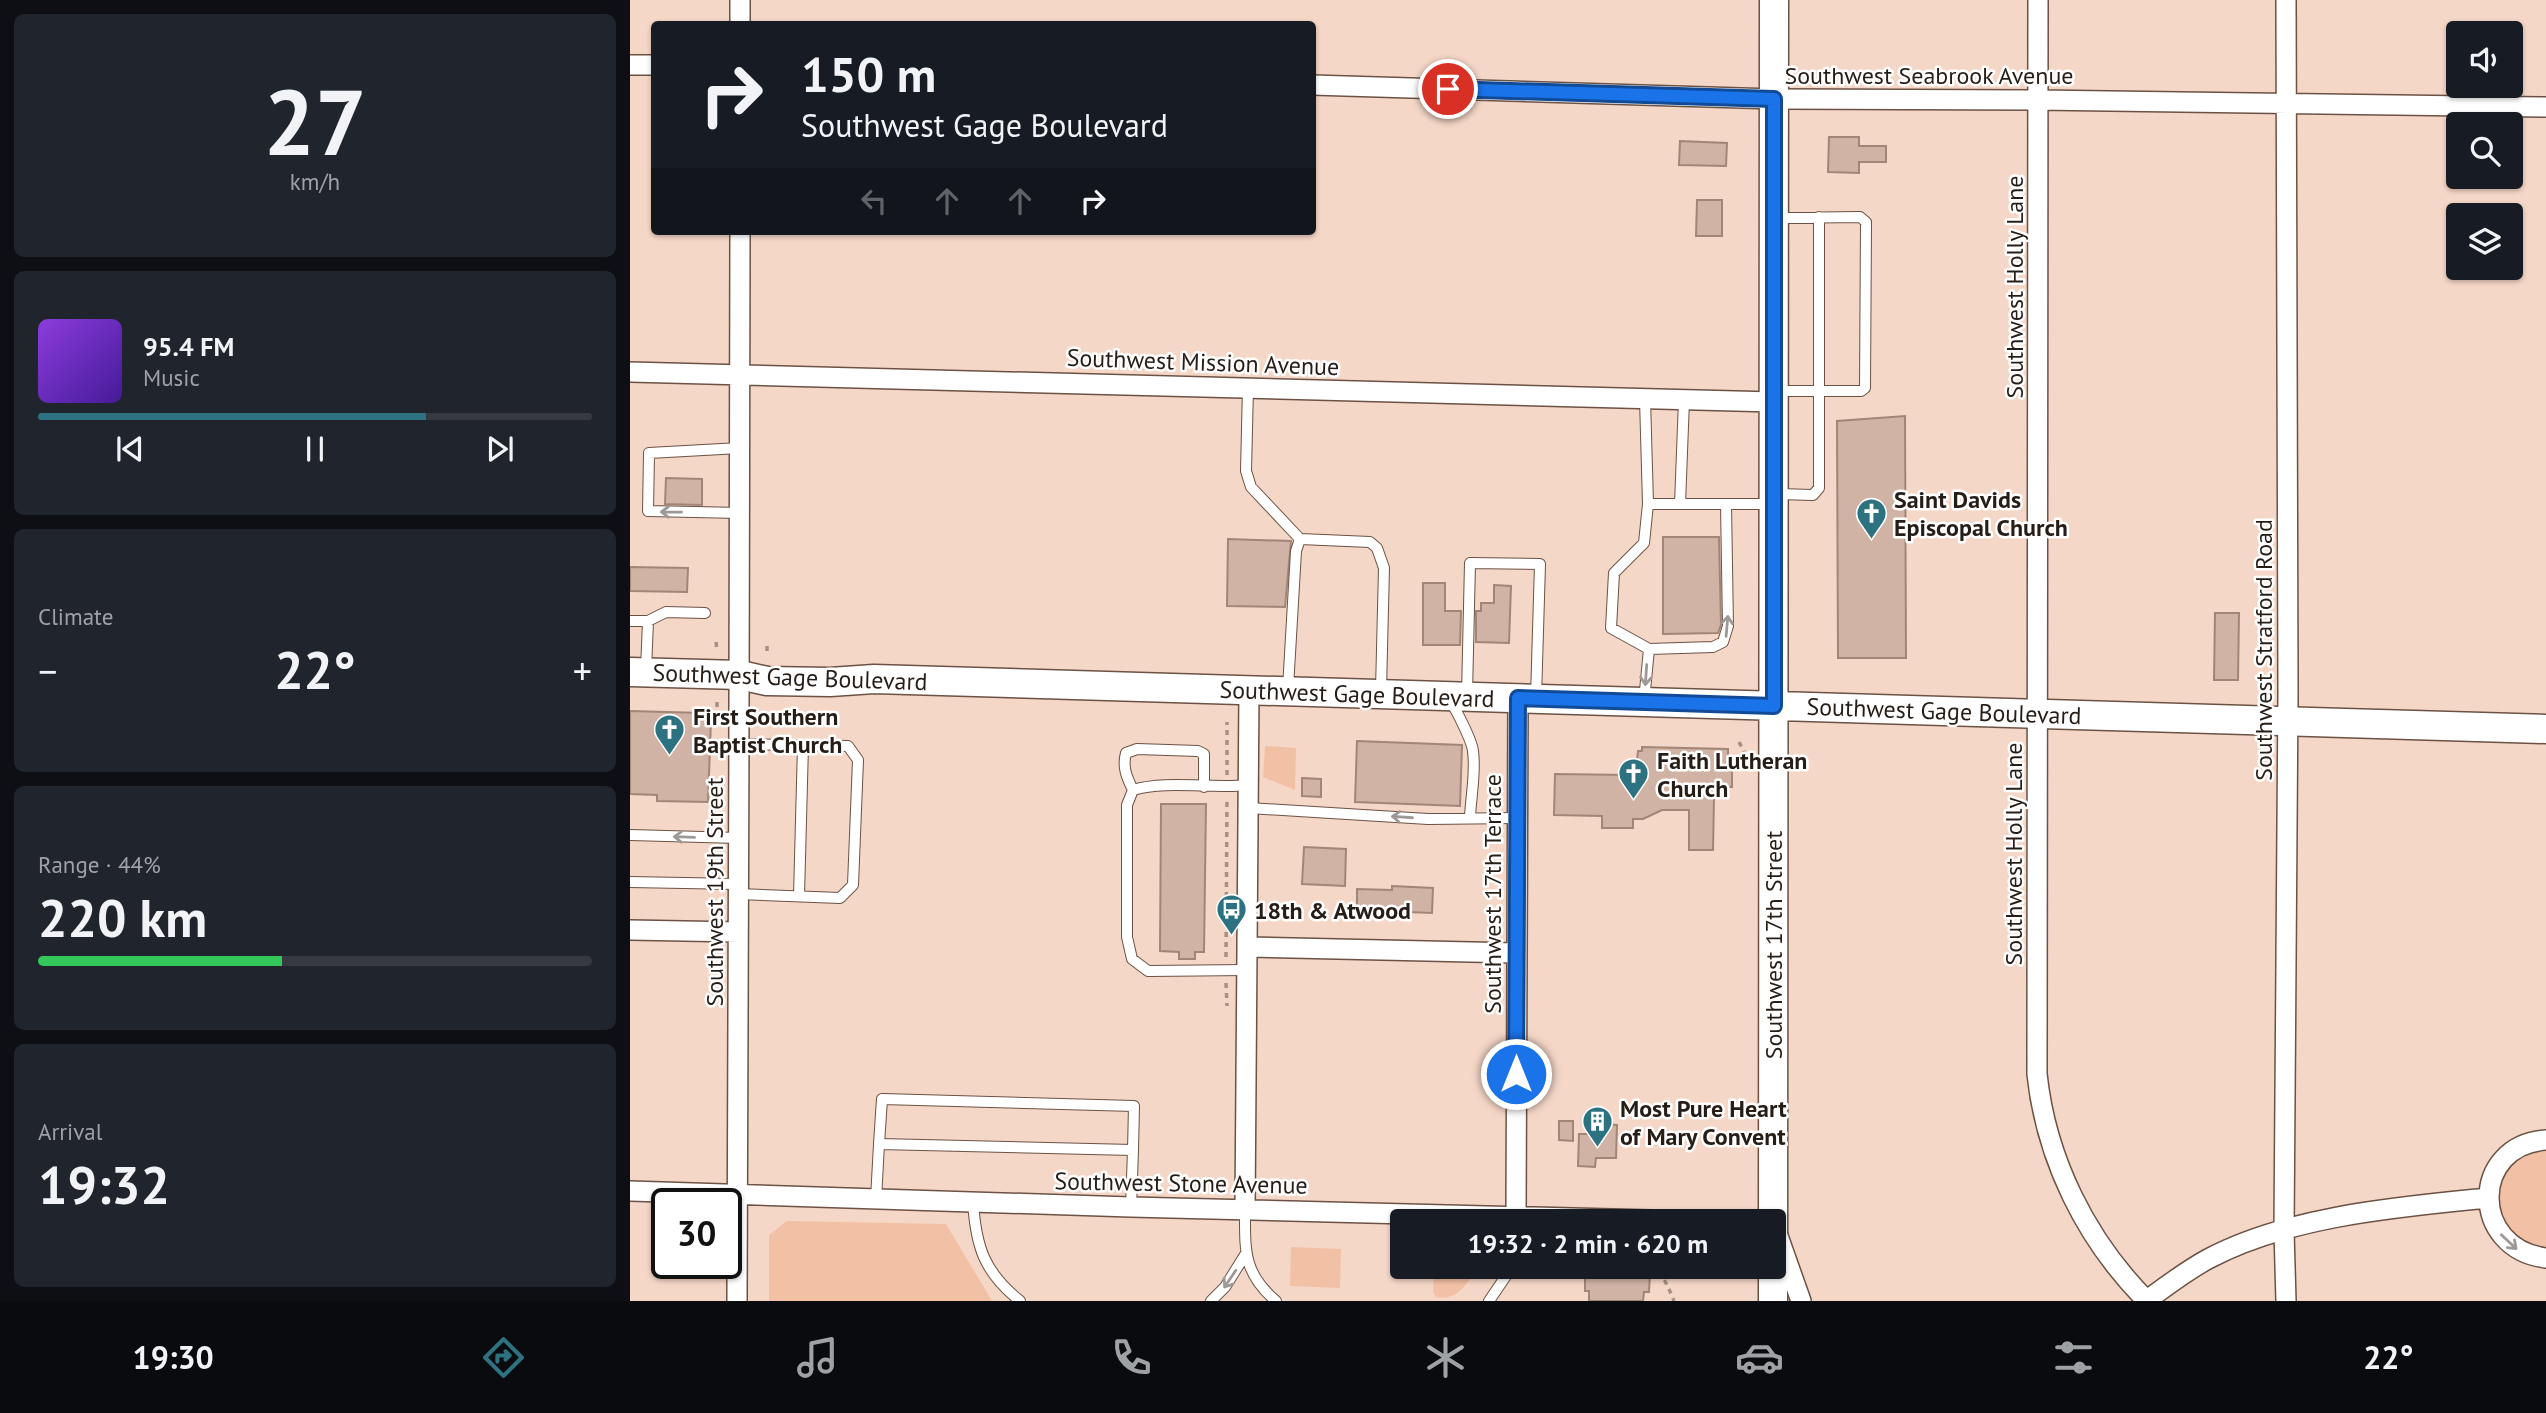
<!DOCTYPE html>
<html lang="en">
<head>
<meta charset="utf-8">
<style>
	body { margin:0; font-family:"PT Sans",sans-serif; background:#20242c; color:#f1f3f6; height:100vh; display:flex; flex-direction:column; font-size:26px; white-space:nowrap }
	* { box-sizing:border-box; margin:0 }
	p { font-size:23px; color:#9ea1a6 }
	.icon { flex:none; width:38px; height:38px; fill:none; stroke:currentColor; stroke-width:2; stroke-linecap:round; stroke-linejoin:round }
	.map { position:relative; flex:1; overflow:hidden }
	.details { display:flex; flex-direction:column; gap:14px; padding:14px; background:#0d0f14; width:630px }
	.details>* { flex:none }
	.hud { position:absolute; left:21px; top:21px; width:665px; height:214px; border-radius:7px; box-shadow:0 2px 5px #0004; background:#171b24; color:#f1f3f6; overflow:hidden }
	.tools { position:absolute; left:1816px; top:21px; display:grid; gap:14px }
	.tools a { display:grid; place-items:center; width:77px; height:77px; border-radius:7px; background:#171b24; box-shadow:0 2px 5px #0004; font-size:35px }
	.speed { position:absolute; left:21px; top:1188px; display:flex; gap:14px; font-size:35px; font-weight:700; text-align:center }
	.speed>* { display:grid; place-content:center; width:91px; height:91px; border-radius:50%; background:#171b24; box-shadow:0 2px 5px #0004; line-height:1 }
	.speed .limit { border:4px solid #111; border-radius:10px; background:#fff; color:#111 }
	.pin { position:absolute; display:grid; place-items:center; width:60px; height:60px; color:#fff; margin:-30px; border:4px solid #fff; border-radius:50%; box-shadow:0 2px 7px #0007 }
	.me { position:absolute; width:77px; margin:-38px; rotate:0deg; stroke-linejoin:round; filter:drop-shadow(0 0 5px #0008) }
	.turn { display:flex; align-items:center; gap:24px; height:147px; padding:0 35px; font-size:32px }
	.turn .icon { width:91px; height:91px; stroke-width:2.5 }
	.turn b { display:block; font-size:49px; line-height:60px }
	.lanes { display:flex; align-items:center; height:66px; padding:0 35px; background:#0003; justify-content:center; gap:35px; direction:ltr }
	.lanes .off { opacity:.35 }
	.big { font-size:52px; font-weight:800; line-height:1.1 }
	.details .card { flex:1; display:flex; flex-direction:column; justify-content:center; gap:10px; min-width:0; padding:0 24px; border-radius:10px; background:#20242c }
	.details .dial { align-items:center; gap:0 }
	.dial b { font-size:91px; line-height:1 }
	.song { display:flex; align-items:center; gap:21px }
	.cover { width:84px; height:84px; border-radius:10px; background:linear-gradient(135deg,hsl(270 70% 55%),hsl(260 70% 35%)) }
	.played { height:7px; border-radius:4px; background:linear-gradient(90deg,#2d7281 70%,#363941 70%) }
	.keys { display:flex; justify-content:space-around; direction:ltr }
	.heat { display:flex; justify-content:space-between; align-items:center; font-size:38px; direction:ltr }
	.charge { height:10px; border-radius:5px; background:linear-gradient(90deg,#34c759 44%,#363941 0) }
	.trip { position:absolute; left:760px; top:1209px; width:396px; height:70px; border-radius:7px; background:#171b24; box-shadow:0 2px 5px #0004; font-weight:800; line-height:70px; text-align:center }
	.menu { display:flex; height:112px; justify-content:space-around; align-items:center; background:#090b0e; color:#9ea1a6 }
	.menu .icon { width:49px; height:49px }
	.menu .selected { color:#2d7281 }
	.menu b { font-size:32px; color:#f1f3f6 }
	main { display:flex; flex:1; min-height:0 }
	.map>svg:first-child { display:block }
	.green { fill:#f2c0a5 }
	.building { fill:#d0b3a4; stroke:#a18677; stroke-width:2 }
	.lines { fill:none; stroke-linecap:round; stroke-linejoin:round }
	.lane-casing { stroke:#6b5244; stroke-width:12 }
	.street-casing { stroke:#6b5244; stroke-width:22 }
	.secondary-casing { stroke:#6b5244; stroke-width:31 }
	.path { stroke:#a69083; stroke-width:3.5; stroke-dasharray:5 5; stroke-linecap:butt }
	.lane { stroke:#fff; stroke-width:10 }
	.street { stroke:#fff; stroke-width:19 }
	.secondary { stroke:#fff; stroke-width:28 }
	.oneway { stroke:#9e9997 }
	.route-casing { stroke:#114b97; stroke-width:18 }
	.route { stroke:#1a73e8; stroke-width:12 }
	.labels { text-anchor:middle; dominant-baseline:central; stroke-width:5; stroke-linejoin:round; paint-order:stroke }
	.street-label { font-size:24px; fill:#271d17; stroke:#fff }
	.poi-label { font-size:24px; font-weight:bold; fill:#271d17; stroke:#fff; text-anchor:start }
</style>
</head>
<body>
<main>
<section class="details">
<div class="card dial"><b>27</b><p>km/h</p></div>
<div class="card">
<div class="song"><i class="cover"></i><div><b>95.4 FM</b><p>Music</p></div></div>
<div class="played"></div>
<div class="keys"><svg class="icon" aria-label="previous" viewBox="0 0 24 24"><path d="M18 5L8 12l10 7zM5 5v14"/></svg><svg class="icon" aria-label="pause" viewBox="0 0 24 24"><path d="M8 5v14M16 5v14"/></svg><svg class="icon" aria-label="next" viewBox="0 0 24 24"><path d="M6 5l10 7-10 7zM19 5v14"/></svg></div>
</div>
<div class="card"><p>Climate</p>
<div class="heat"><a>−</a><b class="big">22°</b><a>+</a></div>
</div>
<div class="card"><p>Range · 44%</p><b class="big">220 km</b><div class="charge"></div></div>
<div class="card"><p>Arrival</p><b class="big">19:32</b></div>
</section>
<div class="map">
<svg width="1916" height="1301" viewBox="0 0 1916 1301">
	<rect width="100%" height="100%" fill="#f5d7c7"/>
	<path class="green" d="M635,746l31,2 -1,42 -32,-13z
		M1916,1149v100c-11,-3 -22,-5 -30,-13 -24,-22 -22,-66 8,-81 7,-4 15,-4 22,-6z
		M157,1221l159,3 46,77h-223v-66z
		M661,1247l50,2 -1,39 -50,-2z
		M804,1267h43c-9,16 -19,34 -41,30l-3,-6z"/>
	<path class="building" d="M1199,137h30v9h27v16h-27v11l-31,-1z
		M1050,141l47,2 -1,23 -47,-1z
		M1067,200h25v36h-26z
		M1275,416l1,242h-68l-1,-237z
		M36,478l36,1v26l-37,-1z
		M1033,537h56l2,88 -3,8 -55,1z
		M598,539l63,2 -6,66 -58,-1z
		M0,567l58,1 -1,24 -57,-1z
		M793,583h22v28h16l-1,34h-37z
		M864,585l17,1 -2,57 -33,-1v-31h5v-8h13z
		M1585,613h24l-1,67h-24z
		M0,711l74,2 7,7 -3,82 -51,-1v-6l-27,-1z
		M727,741l105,4 -2,61 -105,-4z
		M1012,747l86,2v7h4v31h-6l-1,11h-11l-1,52h-24v-40h-27l-19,9h-10v9h-31v-12l-48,-1 1,-41 75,1 -5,-8 12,-7 1,-9h4z
		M672,778l19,1v18l-19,-1z
		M531,804h45l-2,148h-9v7h-16v-7l-19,-1z
		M674,847l42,2 -1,37 -43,-2z
		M762,886l41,2 -1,25 -75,-3v-21l35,1z
		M929,1121h14v20l-14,-1z
		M973,1124l14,1 -1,33h-20l-1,9 -17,-1 1,-32h23z
		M955,1272h18v4l31,1v-5l16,1 -1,19h-5l-1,9h-54v-10h-4z"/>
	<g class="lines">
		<defs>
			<path id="lane" d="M1145,218l85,-1 6,5 -1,166 -4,3h-84
				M618,387l-2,84 5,16 49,52
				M1015,399l3,105 -4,39 -30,30 -3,55 38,21 64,-2 10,-5 5,-16 -2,-122
				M110,448l-91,5 -1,58 92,2
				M1146,494l37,1 6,-7v-271
				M1018,504h122
				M1050,504l4,-104
				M0,621h18l18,-9 39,1
				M16,670l2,-49
				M658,688l8,-137 4,-12 70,3 7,6 7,20 -3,122
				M837,694l3,-131 70,1 -4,134
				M820,701c6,8 22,40 23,50 3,20 -2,45 -3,66
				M1014,701l5,-52
				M503,790c-6,-12 -11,-23 -7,-37l11,-4 61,2 6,3v33
				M619,808l179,11 89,-1
				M0,835l109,3
				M0,882l108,2
				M108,894l102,4 13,-13 5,-125 -10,-14 -109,-2
				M169,896l4,-151
				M618,970l-100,1 -16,-12 -5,-22v-132l6,-15c34,-10 79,-1 116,-5
				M249,1144l3,-45 252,7 -1,44
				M246,1199l3,-55 254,6 -2,57
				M343,1202c3,45 11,70 47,99
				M615,1210c0,40 -2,63 31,91
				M581,1301l14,-14 20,-32
				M859,1301l23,-34"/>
			<path id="street" d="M1408,0l-1,1074c9,85 49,166 110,227
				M110,24v-24
				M0,65h24
				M682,85l463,14 263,1 508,7
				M0,372l1144,30
				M0,930l108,2
				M619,947l267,6
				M1916,1140c-76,5 -76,109 0,118
				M0,1191l501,16 599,15
				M615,1210l4,-519
				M886,1216l2,-518
				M1148,1236l23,65
				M107,1301c2,-357 2,-713 3,-1070
				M1516,1301c20,-15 40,-30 62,-42 81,-43 190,-52 280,-61
				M1656,1301l-2,-70 4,-538 -2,-693"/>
			<path id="secondary" d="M0,672l110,3 27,6 63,1 44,-3 1672,50
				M1143,1259l1,-1259
				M1143,1301v-34"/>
		</defs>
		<use href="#lane" class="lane-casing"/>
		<use href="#street" class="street-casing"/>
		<use href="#secondary" class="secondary-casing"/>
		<path class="path" d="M86,642l1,8
			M137,651v-7
			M87,702v6
			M1109,742l12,23
			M597,775v-53
			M596,957l1,-160
			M596,983l1,23
			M989,1267c38,1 40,-3 55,34
			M981,1276l1,-9"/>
		<use href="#lane" class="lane"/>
		<use href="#street" class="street"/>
		<use href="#secondary" class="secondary"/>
	</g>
	<defs><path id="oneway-shaft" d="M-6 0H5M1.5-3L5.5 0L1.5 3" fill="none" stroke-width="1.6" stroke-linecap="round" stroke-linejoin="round" transform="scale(1.75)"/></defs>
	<g class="oneway">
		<use href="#oneway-shaft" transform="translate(41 512) rotate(-179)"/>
		<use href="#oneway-shaft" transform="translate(1097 626) rotate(-85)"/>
		<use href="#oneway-shaft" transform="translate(1016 675) rotate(94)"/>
		<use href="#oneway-shaft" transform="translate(772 817) rotate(-176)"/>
		<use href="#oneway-shaft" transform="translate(54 837) rotate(-178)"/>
		<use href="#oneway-shaft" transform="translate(1879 1242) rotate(43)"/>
		<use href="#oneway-shaft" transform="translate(600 1279) rotate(124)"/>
	</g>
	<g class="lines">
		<defs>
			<path id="route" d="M818,89l326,10v607l-256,-8 -2,376"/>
		</defs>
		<use href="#route" class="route-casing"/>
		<use href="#route" class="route"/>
	</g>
	<defs>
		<symbol id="church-pin" viewBox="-11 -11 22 30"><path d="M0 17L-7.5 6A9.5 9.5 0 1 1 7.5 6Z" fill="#2d7281" stroke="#fff"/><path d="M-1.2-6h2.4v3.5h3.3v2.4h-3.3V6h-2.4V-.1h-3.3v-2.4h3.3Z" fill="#fff"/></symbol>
		<symbol id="bus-pin" viewBox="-11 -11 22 30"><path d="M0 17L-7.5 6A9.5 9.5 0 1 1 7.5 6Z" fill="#2d7281" stroke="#fff"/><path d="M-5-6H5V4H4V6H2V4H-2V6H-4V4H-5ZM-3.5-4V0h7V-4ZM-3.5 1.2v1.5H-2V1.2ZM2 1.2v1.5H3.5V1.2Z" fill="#fff"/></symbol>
		<symbol id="building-pin" viewBox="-11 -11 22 30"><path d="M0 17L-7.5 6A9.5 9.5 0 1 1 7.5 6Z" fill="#2d7281" stroke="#fff"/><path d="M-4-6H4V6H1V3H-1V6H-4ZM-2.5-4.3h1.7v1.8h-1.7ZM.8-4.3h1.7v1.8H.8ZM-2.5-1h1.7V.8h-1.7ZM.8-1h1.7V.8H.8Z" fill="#fff"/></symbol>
	</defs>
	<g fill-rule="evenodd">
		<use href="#church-pin" x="1224" y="496" width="35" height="47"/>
		<use href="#church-pin" x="22" y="712" width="35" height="47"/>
		<use href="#church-pin" x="986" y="756" width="35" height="47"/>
		<use href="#bus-pin" x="584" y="892" width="35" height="47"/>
		<use href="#building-pin" x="950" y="1104" width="35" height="47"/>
	</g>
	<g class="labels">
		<g class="street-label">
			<text x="1299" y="75">Southwest Seabrook Avenue</text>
			<text transform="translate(1384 287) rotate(-90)">Southwest Holly Lane</text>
			<text transform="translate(573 362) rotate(2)">Southwest Mission Avenue</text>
			<text transform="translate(1633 650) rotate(-90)">Southwest Stratford Road</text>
			<text transform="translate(160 677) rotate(2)">Southwest Gage Boulevard</text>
			<text transform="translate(727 694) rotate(2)">Southwest Gage Boulevard</text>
			<text transform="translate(1314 711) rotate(2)">Southwest Gage Boulevard</text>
			<text transform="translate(1383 854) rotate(-90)">Southwest Holly Lane</text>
			<text transform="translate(84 892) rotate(-90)">Southwest 19th Street</text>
			<text transform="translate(862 894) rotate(-90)">Southwest 17th Terrace</text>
			<text transform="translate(1143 945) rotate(-90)">Southwest 17th Street</text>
			<text transform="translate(551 1183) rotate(1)">Southwest Stone Avenue</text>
		</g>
		<g class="poi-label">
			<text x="1264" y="499">Saint Davids<tspan x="1264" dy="28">Episcopal Church</tspan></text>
			<text x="63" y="716">First Southern<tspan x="63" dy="28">Baptist Church</tspan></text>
			<text x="1027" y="760">Faith Lutheran<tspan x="1027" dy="28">Church</tspan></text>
			<text x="624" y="910">18th &amp; Atwood</text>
			<text x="990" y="1108">Most Pure Heart<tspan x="990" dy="28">of Mary Convent</tspan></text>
		</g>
	</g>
</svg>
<div class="tools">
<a><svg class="icon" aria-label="sound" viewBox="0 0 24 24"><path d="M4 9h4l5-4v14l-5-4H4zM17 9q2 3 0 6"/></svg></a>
<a><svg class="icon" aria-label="search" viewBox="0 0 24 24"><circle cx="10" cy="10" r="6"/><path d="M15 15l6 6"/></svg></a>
<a><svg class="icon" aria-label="layers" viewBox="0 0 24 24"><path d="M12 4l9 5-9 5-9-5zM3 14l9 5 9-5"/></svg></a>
</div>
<div class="speed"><div class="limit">30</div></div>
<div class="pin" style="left:818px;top:89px;background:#d93025"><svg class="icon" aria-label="arrive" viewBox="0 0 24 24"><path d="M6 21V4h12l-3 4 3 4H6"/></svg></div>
<svg class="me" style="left:886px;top:1074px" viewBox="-20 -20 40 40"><circle r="17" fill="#1a73e8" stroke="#fff" stroke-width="3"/><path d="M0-11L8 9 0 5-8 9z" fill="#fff"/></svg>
<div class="trip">19:32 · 2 min · 620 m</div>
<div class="hud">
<div class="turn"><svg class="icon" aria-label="right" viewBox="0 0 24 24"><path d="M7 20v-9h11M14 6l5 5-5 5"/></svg><div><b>150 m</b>Southwest Gage Boulevard</div></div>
<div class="lanes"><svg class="icon off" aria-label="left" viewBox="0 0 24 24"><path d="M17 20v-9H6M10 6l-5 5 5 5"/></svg><svg class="icon off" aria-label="ahead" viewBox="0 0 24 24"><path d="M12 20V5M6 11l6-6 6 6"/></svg><svg class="icon off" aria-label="ahead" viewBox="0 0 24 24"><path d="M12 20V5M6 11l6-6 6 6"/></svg><svg class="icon" aria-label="right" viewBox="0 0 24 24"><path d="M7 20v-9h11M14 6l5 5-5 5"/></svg></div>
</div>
</div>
</main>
<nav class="menu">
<b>19:30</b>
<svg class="icon selected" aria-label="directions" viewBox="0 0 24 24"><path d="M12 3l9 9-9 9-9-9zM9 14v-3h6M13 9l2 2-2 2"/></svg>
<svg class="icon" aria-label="music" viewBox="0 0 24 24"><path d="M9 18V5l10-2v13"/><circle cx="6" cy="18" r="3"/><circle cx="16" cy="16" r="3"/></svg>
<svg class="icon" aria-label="phone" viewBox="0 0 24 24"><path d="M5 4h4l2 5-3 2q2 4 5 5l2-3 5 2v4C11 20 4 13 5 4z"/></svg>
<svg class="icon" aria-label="climate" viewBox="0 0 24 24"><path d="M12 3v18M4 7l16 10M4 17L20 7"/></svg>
<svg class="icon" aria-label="car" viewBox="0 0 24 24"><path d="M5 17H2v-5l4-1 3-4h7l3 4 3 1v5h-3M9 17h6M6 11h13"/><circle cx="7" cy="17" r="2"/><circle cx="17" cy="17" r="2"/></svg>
<svg class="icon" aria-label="filters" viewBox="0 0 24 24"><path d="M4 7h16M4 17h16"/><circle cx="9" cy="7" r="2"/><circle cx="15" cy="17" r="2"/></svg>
<b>22°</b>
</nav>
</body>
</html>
